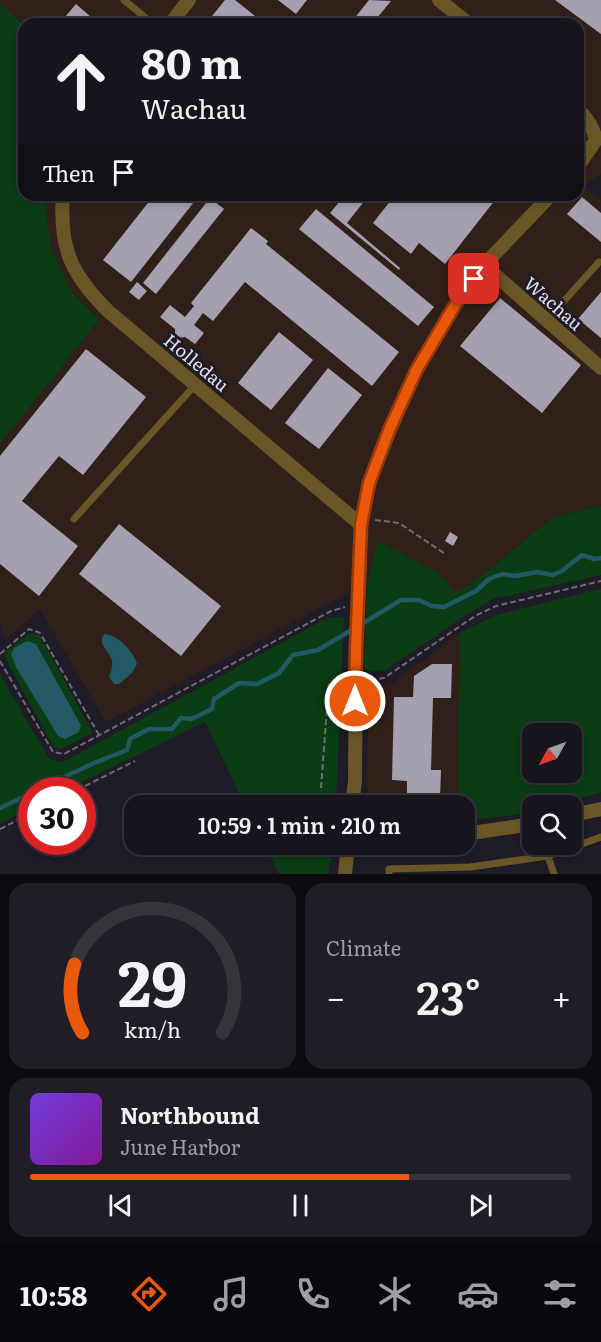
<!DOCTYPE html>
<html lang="en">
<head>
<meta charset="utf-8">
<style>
	body { margin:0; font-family:Literata,serif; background:#201d26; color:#f1f3f6; height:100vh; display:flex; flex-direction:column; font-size:22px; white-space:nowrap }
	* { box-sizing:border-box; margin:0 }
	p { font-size:20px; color:#9e9ea4 }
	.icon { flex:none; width:33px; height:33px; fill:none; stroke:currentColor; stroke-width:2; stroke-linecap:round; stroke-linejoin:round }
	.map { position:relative; height:874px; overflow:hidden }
	.side { display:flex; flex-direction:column; gap:9px; padding:9px; background:#0d0b10; flex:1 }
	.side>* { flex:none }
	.banner { position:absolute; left:18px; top:18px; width:566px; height:183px; border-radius:18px; box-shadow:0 3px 9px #0003,0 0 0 2px #36333b; background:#17141d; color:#f1f3f6; overflow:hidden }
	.needle { width:39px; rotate:230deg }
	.controls { position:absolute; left:522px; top:723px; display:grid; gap:12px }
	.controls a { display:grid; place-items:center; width:60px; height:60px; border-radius:12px; background:#17141d; box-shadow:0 3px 9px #0003,0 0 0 2px #36333b; font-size:30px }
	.speed { position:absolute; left:18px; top:777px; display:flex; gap:12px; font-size:30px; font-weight:700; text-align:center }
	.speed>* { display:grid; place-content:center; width:78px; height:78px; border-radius:50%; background:#17141d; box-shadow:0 3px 9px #0003,0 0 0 2px #36333b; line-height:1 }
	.speed .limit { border:9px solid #d22; background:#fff; color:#111 }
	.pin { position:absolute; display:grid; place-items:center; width:51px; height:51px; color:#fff; margin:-26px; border-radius:12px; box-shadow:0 3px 9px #0006 }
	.me { position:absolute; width:66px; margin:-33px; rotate:0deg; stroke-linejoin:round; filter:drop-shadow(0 0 4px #0008) }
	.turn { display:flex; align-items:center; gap:21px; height:126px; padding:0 24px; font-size:27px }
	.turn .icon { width:78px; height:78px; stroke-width:2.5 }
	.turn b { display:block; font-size:42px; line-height:51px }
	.then { display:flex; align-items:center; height:57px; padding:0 24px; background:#0003; gap:12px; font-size:22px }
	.big { font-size:45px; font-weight:600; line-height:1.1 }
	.side .widget { flex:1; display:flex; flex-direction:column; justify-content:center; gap:9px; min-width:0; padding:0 21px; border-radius:18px; background:#201d26 }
	.side .dial { align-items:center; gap:0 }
	.dial svg { height:156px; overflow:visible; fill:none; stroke:#36333b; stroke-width:7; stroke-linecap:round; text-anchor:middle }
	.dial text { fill:#f1f3f6; stroke:none }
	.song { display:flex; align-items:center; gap:18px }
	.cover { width:72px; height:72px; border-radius:9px; background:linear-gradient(135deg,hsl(260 70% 55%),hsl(290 70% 35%)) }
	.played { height:6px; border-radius:3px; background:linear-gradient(90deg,#ea580c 70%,#36333b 70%) }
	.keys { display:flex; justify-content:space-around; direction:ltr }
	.heat { display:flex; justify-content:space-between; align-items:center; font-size:33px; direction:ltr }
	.side .tiles { flex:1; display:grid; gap:9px; grid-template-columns:1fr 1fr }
	.widget:last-child { grid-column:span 2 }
	.trip { position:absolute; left:124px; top:795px; width:351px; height:60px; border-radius:18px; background:#17141d; box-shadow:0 3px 9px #0003,0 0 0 2px #36333b; font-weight:600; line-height:60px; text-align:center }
	.tab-bar { display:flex; height:96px; justify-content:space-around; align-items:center; background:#09080c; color:#9e9ea4 }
	.tab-bar .icon { width:42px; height:42px }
	.tab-bar .on { color:#ea580c }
	.tab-bar b { font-size:27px; color:#f1f3f6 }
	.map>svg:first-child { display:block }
	.commercial { fill:#312019 }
	.green { fill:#0a3d14; fill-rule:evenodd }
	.water { fill:#235964 }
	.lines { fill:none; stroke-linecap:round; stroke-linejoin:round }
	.stream { stroke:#235964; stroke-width:4.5 }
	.building { fill:#a5a0b0 }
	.path { stroke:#6f6c76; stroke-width:2; stroke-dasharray:6 3; stroke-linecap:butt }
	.lane { stroke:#6a5727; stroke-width:7 }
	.street { stroke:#6a5727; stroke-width:14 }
	.route-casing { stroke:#983908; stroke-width:15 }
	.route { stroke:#ea580c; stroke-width:10 }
	.labels { text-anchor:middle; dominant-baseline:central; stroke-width:6; stroke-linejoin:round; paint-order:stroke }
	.street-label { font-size:18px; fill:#e2e0e9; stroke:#1f1b27 }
</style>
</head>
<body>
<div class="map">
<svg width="601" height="874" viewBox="0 0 601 874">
	<rect width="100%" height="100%" fill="#1f1b27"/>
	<path class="commercial" d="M0,0h601v174l-18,11 18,16v305l-48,11 -81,67 -16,8 -21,-21 -57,-30 -11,45 -27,11 -234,125 -66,-113 -35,31 -5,-19v-177l99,-124 -28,-29 -20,-43 -5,-36 2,-17h530v-171l-554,1 -24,-21z
		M460,633l-3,172h-83l-6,-7 -2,-16 3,-89 25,-11z"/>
	<path class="green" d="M0,4l24,21v170h24l-2,17 5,36 20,43 28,29 -99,124z
		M601,506v69l-108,24 -24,14 -83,57 -19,2 -3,-6 3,-80 11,-45 57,30 21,21 16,-8 81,-67z
		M601,589v203l-44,13 -25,1v5l-25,5 -42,4v-14l-8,-1 3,-172 36,-18zM532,734h40v38h-40z
		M344,617l-8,188h-91l-40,-83 -140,68h-33l-1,17 -31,17v-150l49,85 14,3 264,-144z
		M30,633l10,3 51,93 1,4 -29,15 -5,1 -5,-3 -49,-90 1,-4zM36,644l45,80 -51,-35 -14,-22z
		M265,845h69l-6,29h-49z"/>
	<path class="water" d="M104,634c13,0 30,18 33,30l-5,9 -13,11h-5l-5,-7c2,-5 4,-11 3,-16 -2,-11 -15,-15 -8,-27z
		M27,641l9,3 45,81 -2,7 -14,7 -7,-3 -42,-69 -5,-13 3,-6z"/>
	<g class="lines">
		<path class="stream" d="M360,625l41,-25h18l13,6 12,1 32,-16 13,-12 13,-5 13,2 22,-4 16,3 9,-4 20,-16 12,4 7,-1
			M37,790l57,-27 33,-13 3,-11 19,-10h23l9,-11 10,1 21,-10 2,-10 25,-16 18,1 22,-11 14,-18 25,-5 35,-21
			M0,808l32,-15"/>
	</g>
	<path class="building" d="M225,0h10l30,24h-53l-4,-3z
		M278,0h29l-11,14z
		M369,0l22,1 -19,23h-22z
		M555,0h46v34z
		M76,4l23,20h-40z
		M147,195h38l9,7 -63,80 -28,-22 48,-61z
		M345,195h17l4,4 -19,24 53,45 -1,2 -69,-57z
		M395,195h104l-54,69 -26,-21 -8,11 -38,-31z
		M582,197l19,16v29l-34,-28z
		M210,198l14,11 -68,85 -13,-11z
		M316,209l118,98 -16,19 -119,-97z
		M251,228l17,13 -2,3 133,108 -27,34 -127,-104 -32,39 -10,-8 -9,12 10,8 -9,11 -10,-7 -6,1 -4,-3v-6l-15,-12 10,-12 15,12 9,-11 -3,-3z
		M137,282l10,9 -8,9 -10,-8z
		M601,292v46l-23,-19z
		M500,298l81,67 -39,48 -82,-67z
		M279,332l34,28 -42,50 -33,-27z
		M86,349l60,48 -63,78 -24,-19 -37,45 56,45 -39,50 -39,-32v-108z
		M328,368l34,27 -43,54 -34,-26z
		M119,524l102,82 -40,50 -102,-82z
		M450,532l8,5 -5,9 -8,-5z
		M432,664h20l-1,34h-18l-2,72h10l-1,28 -33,-1v-16l-15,-1 2,-83h19l1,-21z"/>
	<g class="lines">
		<path class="path" d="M375,520l24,3 45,30
			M0,654l29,-25 11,4 59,102
			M0,661l53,91 11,2 267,-143 14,-4
			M370,680l14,-2 91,-62 21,-10 105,-25
			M321,788l8,-106h12
			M77,790l58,-29
			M0,829l32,-16"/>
		<path class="lane" d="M124,0l29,24
			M547,320l52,-58
			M74,519l122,-135
			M548,856l6,18
			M389,874v-5l81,-2 78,-11 53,-19"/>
		<path class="street" d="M439,0l30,24
			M170,24l19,-24
			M578,110c10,9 15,17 18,30l-18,26
			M63,195c-4,53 8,79 45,116l253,214
			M484,265l117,103
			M352,806l3,-25 1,-131 5,-125 8,-42 13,-35 35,-79 38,-64 29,-40 67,-70
			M572,815l29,-6
			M465,834l67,-10
			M345,874l3,-30"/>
	</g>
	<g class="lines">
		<defs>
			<path id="route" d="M355,701l1,-51 5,-125 8,-42 21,-55 27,-59 38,-64 19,-26"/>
		</defs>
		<use href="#route" class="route-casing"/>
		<use href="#route" class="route"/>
	</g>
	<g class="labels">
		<g class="street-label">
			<text transform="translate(554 303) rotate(41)">Wachau</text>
			<text transform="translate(197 362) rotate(40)">Holledau</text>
		</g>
	</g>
</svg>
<div class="controls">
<a><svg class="needle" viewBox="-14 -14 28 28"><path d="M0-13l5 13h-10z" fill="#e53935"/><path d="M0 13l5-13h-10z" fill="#9e9ea4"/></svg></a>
<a><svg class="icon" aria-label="search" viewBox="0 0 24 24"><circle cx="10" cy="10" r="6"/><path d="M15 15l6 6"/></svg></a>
</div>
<div class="speed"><div class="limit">30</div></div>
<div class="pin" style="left:474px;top:279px;background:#d93025"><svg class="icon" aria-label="arrive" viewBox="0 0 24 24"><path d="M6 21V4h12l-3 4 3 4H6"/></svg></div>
<svg class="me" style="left:355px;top:701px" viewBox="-20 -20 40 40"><circle r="17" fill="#ea580c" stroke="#fff" stroke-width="3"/><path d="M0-11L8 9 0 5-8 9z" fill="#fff"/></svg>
<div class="trip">10:59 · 1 min · 210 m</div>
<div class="banner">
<div class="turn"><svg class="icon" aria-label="ahead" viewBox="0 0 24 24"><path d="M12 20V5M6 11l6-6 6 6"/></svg><div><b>80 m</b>Wachau</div></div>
<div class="then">Then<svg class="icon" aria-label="arrive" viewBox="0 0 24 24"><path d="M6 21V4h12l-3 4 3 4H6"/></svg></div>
</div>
</div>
<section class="side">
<div class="tiles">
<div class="widget dial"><svg viewBox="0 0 100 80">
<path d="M14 69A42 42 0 1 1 86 69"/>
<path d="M14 69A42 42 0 0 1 10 34" stroke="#ea580c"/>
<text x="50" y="56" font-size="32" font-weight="700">29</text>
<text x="50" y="72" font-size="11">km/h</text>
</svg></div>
<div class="widget"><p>Climate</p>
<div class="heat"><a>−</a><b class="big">23°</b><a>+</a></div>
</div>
<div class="widget">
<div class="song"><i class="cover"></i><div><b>Northbound</b><p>June Harbor</p></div></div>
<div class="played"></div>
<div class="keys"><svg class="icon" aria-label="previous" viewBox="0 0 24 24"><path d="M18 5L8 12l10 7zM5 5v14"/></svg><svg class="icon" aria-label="pause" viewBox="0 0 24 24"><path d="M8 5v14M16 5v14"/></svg><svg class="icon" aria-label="next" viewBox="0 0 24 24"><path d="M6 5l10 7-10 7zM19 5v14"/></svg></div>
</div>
</div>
</section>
<nav class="tab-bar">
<b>10:58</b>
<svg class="icon on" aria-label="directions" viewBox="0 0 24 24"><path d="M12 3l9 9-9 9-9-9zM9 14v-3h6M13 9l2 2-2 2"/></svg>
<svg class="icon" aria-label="music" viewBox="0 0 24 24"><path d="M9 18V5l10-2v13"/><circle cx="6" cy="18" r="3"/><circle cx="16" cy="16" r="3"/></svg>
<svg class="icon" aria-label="phone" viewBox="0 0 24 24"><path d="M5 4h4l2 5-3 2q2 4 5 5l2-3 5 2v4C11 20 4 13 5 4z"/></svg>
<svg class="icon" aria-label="climate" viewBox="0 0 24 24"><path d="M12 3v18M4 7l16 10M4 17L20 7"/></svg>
<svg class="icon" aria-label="car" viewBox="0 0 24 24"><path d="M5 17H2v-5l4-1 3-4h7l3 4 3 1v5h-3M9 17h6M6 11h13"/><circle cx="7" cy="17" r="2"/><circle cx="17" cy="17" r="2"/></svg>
<svg class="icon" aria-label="filters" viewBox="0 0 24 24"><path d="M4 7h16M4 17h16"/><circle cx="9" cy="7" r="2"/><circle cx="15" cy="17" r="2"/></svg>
</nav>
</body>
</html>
